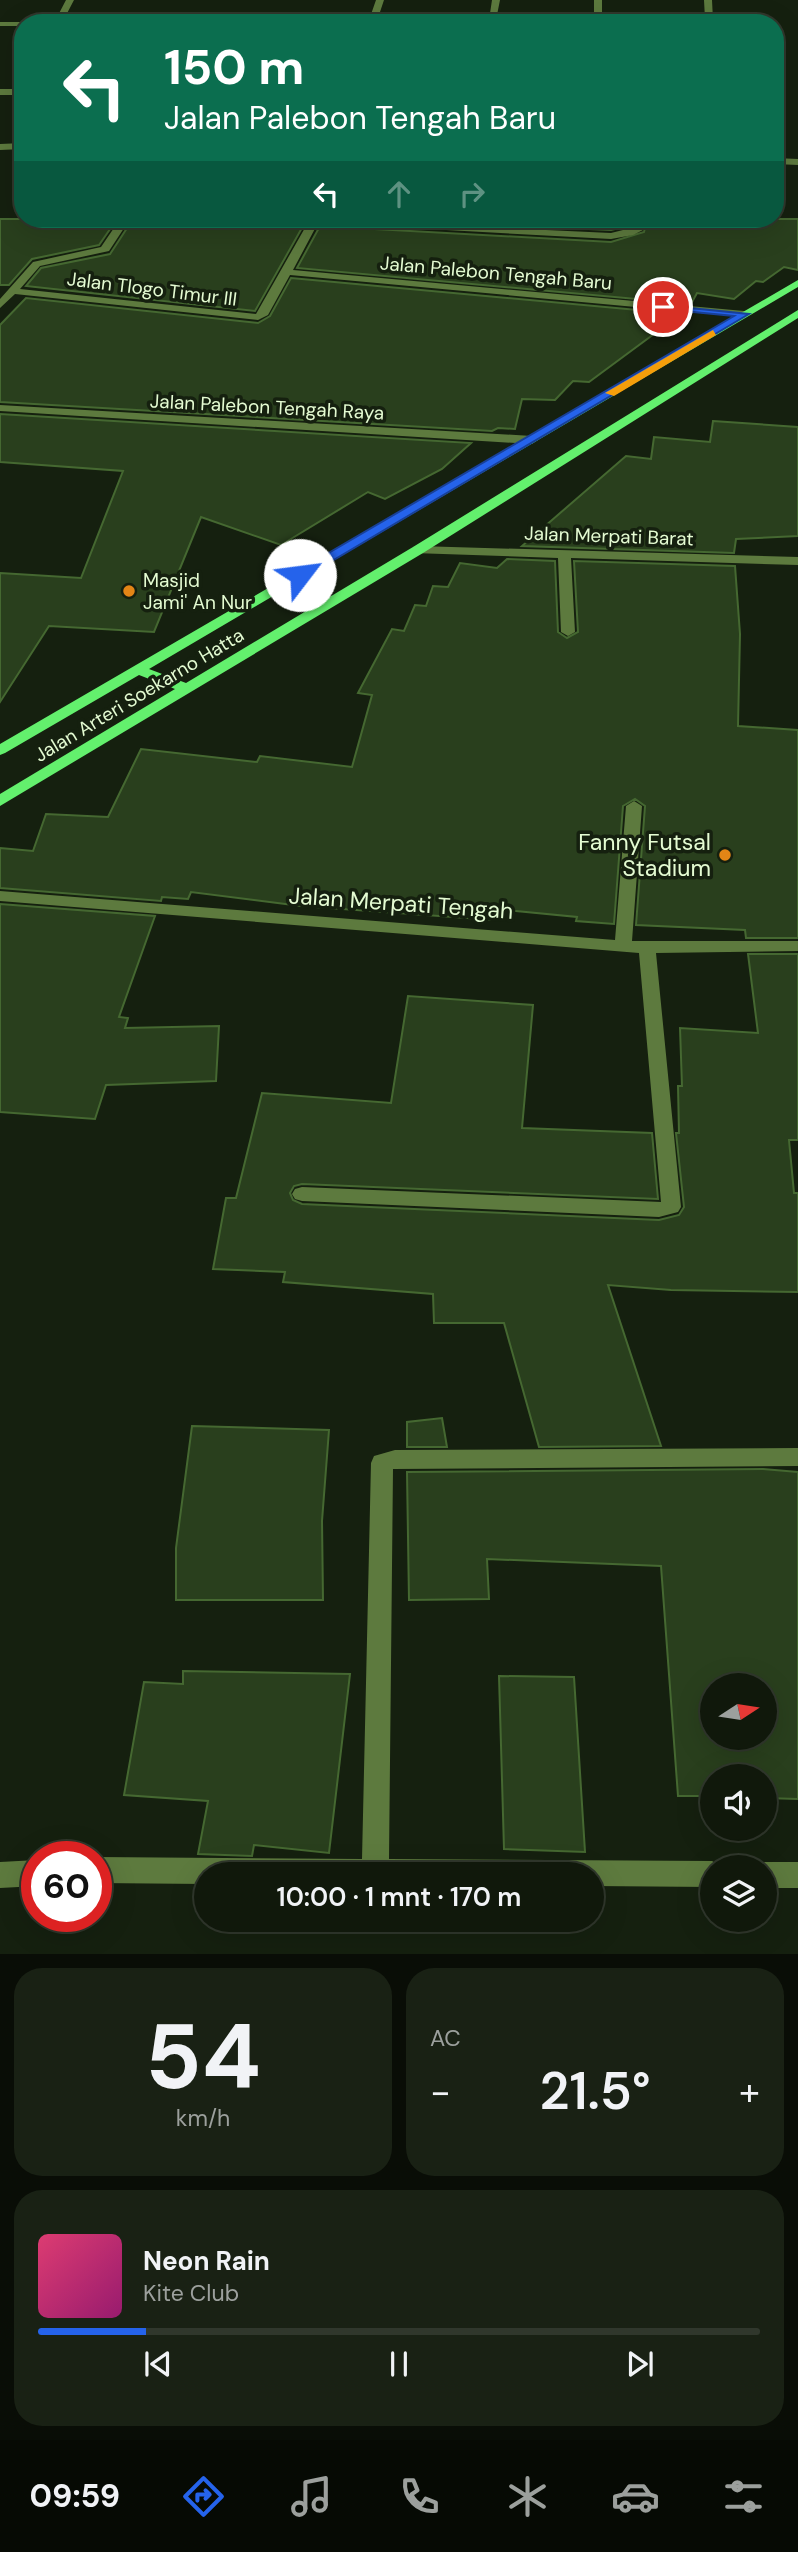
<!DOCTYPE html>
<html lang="id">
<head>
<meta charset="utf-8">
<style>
	body { margin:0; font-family:"DM Sans",sans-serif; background:#192114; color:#f1f3f6; height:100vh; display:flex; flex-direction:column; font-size:26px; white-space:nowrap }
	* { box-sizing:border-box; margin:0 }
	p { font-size:23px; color:#9ca09d }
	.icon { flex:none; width:38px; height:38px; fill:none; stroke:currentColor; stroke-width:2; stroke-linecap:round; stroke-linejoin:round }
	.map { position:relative; height:1954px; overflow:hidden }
	.panel { display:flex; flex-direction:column; gap:14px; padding:14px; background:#090d06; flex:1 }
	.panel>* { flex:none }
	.banner { position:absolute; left:14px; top:14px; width:770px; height:214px; border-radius:28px; box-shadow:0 7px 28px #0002,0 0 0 2px #30372c; background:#0b6e4f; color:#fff; overflow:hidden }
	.needle { width:46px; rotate:78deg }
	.fabs { position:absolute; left:700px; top:1673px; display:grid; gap:14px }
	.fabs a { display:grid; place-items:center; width:77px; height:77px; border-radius:50%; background:#10180b; box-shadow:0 7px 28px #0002,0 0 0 2px #30372c; font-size:35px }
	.speed { position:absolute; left:21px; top:1841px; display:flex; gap:14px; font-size:35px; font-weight:700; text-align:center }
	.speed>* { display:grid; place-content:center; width:91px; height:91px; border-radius:50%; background:#10180b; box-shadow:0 7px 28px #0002,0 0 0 2px #30372c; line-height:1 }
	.speed .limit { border:10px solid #d22; background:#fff; color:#111 }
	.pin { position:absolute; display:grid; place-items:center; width:60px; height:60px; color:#fff; margin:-30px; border:4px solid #fff; border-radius:50%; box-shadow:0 2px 7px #0007 }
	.me { position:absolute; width:77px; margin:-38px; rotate:60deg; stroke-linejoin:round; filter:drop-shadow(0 0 5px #0008) }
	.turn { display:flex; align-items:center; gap:24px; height:147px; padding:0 35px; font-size:32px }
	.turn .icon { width:91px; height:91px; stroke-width:2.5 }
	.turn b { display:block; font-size:49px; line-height:60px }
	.lanes { display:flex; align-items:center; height:66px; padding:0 35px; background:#0003; justify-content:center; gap:35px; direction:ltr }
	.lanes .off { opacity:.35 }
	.big { font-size:52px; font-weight:600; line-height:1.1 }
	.panel .card { flex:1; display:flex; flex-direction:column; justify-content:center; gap:10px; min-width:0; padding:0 24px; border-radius:28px; background:#192114 }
	.panel .dial { align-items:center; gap:0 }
	.dial b { font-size:91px; line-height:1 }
	.song { display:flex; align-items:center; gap:21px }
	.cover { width:84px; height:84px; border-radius:10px; background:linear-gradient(135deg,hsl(340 70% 55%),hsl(320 70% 35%)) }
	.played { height:7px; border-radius:4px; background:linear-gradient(90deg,#2563eb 15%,#30372c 15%) }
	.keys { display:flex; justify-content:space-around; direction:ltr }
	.heat { display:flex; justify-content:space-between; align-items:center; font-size:38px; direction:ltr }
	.panel .tiles { flex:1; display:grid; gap:14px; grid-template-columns:1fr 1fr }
	.card:last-child { grid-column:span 2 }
	.trip { position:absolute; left:194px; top:1862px; width:410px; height:70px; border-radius:35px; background:#10180b; box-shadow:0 7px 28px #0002,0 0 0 2px #30372c; font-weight:600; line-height:70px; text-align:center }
	.tabs { display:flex; height:112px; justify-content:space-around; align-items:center; background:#060a04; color:#9ca09d }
	.tabs .icon { width:49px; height:49px }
	.tabs .active { color:#2563eb }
	.tabs b { font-size:32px; color:#f1f3f6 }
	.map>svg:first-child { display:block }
	.building { fill:#293f1d; stroke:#456831; stroke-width:2; fill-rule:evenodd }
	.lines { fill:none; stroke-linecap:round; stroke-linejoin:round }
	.minor { fill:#5d7a3e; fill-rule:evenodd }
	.major { fill:#63f06d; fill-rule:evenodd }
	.route { fill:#2563eb; stroke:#184099; stroke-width:2 }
	.slow { fill:#f59e0b }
	.poi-dot { fill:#e38516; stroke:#15200f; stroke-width:2.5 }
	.labels { text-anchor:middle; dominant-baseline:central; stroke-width:7; stroke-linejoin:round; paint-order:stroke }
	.far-street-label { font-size:19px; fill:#e4fbd2; stroke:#15200f }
	.far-poi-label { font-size:19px; fill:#e4fbd2; stroke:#15200f; text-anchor:start }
	.poi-label { font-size:23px; fill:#e4fbd2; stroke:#15200f; text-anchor:end }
	.street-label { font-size:23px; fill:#e4fbd2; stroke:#15200f }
</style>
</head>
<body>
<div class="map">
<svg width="798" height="1954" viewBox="0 0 798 1954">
	<rect width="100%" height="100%" fill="#15200f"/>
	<path class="building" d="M0,219h117l-18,26 -67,14 -23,26h-9z
		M133,219h174l-52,92 -229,-25 15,-18 69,-14z
		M361,219h271v6l-21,5z
		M647,219h151v51l-14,-3 -21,15 -7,-1 -22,18 -37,-6 -6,11 -394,-36 23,-42 291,16 33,-10z
		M291,278l390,36 -92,68 -16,-1 -18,19 -33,-1 -7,30 -17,-1 -6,3 -492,-29v-77l26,-27 232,25 12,-7z
		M0,414l471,29 -29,26 -57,30 -17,-7 -87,53 -80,-28 -47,115 -105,-6 -49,76v-129l81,5 42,-107 -123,-9z
		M713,421l85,6v109l-62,3 -2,14 -212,-7 104,-90 25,3 3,-22 56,5z
		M507,559l48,2 3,71 9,6 11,-6 -4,-71 161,5 5,68 -2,92 60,4v208h-52l-1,-8 -109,-5 9,-119 -10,-7 -12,7 -9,118 -38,-3 1,-4 -82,-8 -1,11 -193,-14 -110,-14 -3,7 -26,-2 -1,4 -161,-13v-40l33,3 13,-37 62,3 33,-68 116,13 3,-6 92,11 20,-72 -14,-2 34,-64 12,2 11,-26 11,1 7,-20 15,1 12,-24 37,5z
		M0,904l155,12 -36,101 9,1 -3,10 94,-2 -3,55 -110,4 -11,34 -95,-7z
		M748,954h50v186h-9l5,53h4v99l-127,-2 -63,-5 53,161 -122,1 -35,-124h-70l-1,-29 -150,-12 2,-10 -72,-3 13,-71h10l26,-105 129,10 17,-107 125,9 -11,123 130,5 6,66 -356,-15 -8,2 -4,7 3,7 9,4 357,16 20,-5 5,-8 -8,-74h3l-1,-47h4l-2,-58 78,5z
		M442,1418l5,29h-40v-25z
		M192,1426l137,4 -7,91 1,79h-147v-52z
		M763,1469l35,3v327l-33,-1v-22h-53v20h-34l-17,-230 -174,-7 2,40 -80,1 -2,-128zM712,1685h53v53h-53z
		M183,1671l167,3 -21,179 -75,-8 -2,11 -54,-2 10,-53 -84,-6 20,-113 39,2z
		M499,1676l75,1 11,175 -81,-3z"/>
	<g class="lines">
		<path class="minor" d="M66,0h8l-12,23h-8z
			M376,0h8l-6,18 111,2 3,-20h8l-4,20 26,3h-154z
			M594,0h8v23h-8z
			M704,0h8l1,20 -15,3 7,-4z
			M0,22h23l3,1h-3v3h-23z
			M0,89h23v6h-23z
			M23,143v6l-23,1v-6z
			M775,158l23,1v6l-23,-1z
			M120,219h10l-21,32 -69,15 -20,23 236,25 54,-95 301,14 24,-6v-8h10l-2,11 -10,5 -22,4 -293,-16 -25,47 451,41 5,3 -5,3 -454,-42 -22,40 -10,5 -243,-26 -15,14v-9l33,-37 68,-15z
			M0,405l532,31 6,4 -6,4 -532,-33z
			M418,546l380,11v8l-227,-7 4,74 -7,4 -7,-4 -3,-74 -145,-5v-6z
			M634,801l8,5 -10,135h166v10l-142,2 25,254 -3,5 -19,5 -357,-16 -7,-2 -3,-5 3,-5 7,-2 359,15 -22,-249 -639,-52v-10l615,49 11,-134z
			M798,1448v18l-405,3 -4,390 323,2 11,6h-11v20l-120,-1v-12h-386v10l-110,-1v-26l266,2 9,-396 3,-7 21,-6z
			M37,1860v26l-37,2v-26z
			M765,1862h33v26h-33v-21h-10z"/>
		<path class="major" d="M798,280v7l-649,382 37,14 227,-136 385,-237v8l-375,235 -423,253v-12l175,-105 -36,-14 -134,78 -5,2v-11z"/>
	</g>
	<path class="route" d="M660,305l89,9 -444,263h-9v-5l438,-256 -71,-7z"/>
	<path class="slow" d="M713,330l3,5 -102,61 -9,-3z"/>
	<g class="poi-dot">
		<circle cx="129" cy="591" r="7"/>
		<circle cx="725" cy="855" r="7"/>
	</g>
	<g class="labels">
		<g class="far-street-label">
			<text transform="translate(496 273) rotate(5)">Jalan Palebon Tengah Baru</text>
			<text transform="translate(152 289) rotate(7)">Jalan Tlogo Timur III</text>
			<text transform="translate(267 407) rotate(3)">Jalan Palebon Tengah Raya</text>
			<text transform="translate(609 536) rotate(2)">Jalan Merpati Barat</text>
			<text transform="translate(139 695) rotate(-31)">Jalan Arteri Soekarno Hatta</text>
		</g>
		<g class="far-poi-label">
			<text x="143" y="580">Masjid<tspan x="143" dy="22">Jami' An Nur</tspan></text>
		</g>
		<g class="poi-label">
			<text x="711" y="842">Fanny Futsal<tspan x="711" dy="26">Stadium</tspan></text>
		</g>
		<g class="street-label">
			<text transform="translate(401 903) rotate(4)">Jalan Merpati Tengah</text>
		</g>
	</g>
</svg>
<div class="fabs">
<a><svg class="needle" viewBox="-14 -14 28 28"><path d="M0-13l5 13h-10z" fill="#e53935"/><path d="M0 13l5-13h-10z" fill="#9ca09d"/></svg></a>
<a><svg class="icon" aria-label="sound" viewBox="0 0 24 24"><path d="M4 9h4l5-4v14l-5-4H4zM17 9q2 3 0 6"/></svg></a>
<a><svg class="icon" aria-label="layers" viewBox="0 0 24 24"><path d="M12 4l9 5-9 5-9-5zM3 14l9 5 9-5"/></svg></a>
</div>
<div class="speed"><div class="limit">60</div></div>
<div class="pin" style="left:663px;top:307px;background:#d93025"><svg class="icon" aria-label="arrive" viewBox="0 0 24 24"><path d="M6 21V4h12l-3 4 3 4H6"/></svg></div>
<svg class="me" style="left:300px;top:575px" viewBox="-20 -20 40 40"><circle r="19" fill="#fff"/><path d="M0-13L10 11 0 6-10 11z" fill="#2563eb"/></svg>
<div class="trip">10:00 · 1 mnt · 170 m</div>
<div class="banner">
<div class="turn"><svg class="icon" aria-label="left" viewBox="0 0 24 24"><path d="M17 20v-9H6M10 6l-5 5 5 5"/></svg><div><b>150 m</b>Jalan Palebon Tengah Baru</div></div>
<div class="lanes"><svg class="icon" aria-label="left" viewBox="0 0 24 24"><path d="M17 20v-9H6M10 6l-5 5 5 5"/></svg><svg class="icon off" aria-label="ahead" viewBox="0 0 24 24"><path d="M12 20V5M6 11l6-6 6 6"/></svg><svg class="icon off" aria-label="right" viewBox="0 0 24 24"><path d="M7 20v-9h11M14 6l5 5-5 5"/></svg></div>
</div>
</div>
<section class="panel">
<div class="tiles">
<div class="card dial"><b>54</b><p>km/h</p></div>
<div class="card"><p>AC</p>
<div class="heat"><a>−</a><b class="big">21.5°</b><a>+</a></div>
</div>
<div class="card">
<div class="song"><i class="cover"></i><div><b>Neon Rain</b><p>Kite Club</p></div></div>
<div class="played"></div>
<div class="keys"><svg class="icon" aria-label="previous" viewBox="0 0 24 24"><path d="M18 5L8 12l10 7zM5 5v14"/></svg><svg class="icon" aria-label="pause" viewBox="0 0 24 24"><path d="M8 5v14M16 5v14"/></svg><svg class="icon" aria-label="next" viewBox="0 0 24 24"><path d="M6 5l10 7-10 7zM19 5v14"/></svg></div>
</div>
</div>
</section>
<nav class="tabs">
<b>09:59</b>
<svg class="icon active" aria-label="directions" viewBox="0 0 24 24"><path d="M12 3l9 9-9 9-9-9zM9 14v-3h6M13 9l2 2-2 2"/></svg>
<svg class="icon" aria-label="music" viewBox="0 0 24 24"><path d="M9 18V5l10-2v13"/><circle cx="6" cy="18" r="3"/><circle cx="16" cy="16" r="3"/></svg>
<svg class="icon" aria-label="phone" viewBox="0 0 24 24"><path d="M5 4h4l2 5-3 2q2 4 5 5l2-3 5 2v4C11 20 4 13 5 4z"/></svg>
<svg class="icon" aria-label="climate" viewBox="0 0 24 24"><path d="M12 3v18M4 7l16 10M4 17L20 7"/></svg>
<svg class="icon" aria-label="car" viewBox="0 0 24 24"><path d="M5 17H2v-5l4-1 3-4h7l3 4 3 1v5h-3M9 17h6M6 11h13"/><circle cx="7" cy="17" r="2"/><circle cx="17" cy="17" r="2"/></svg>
<svg class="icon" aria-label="filters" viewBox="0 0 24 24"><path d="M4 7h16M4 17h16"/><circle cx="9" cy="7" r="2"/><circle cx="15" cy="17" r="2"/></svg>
</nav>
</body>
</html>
